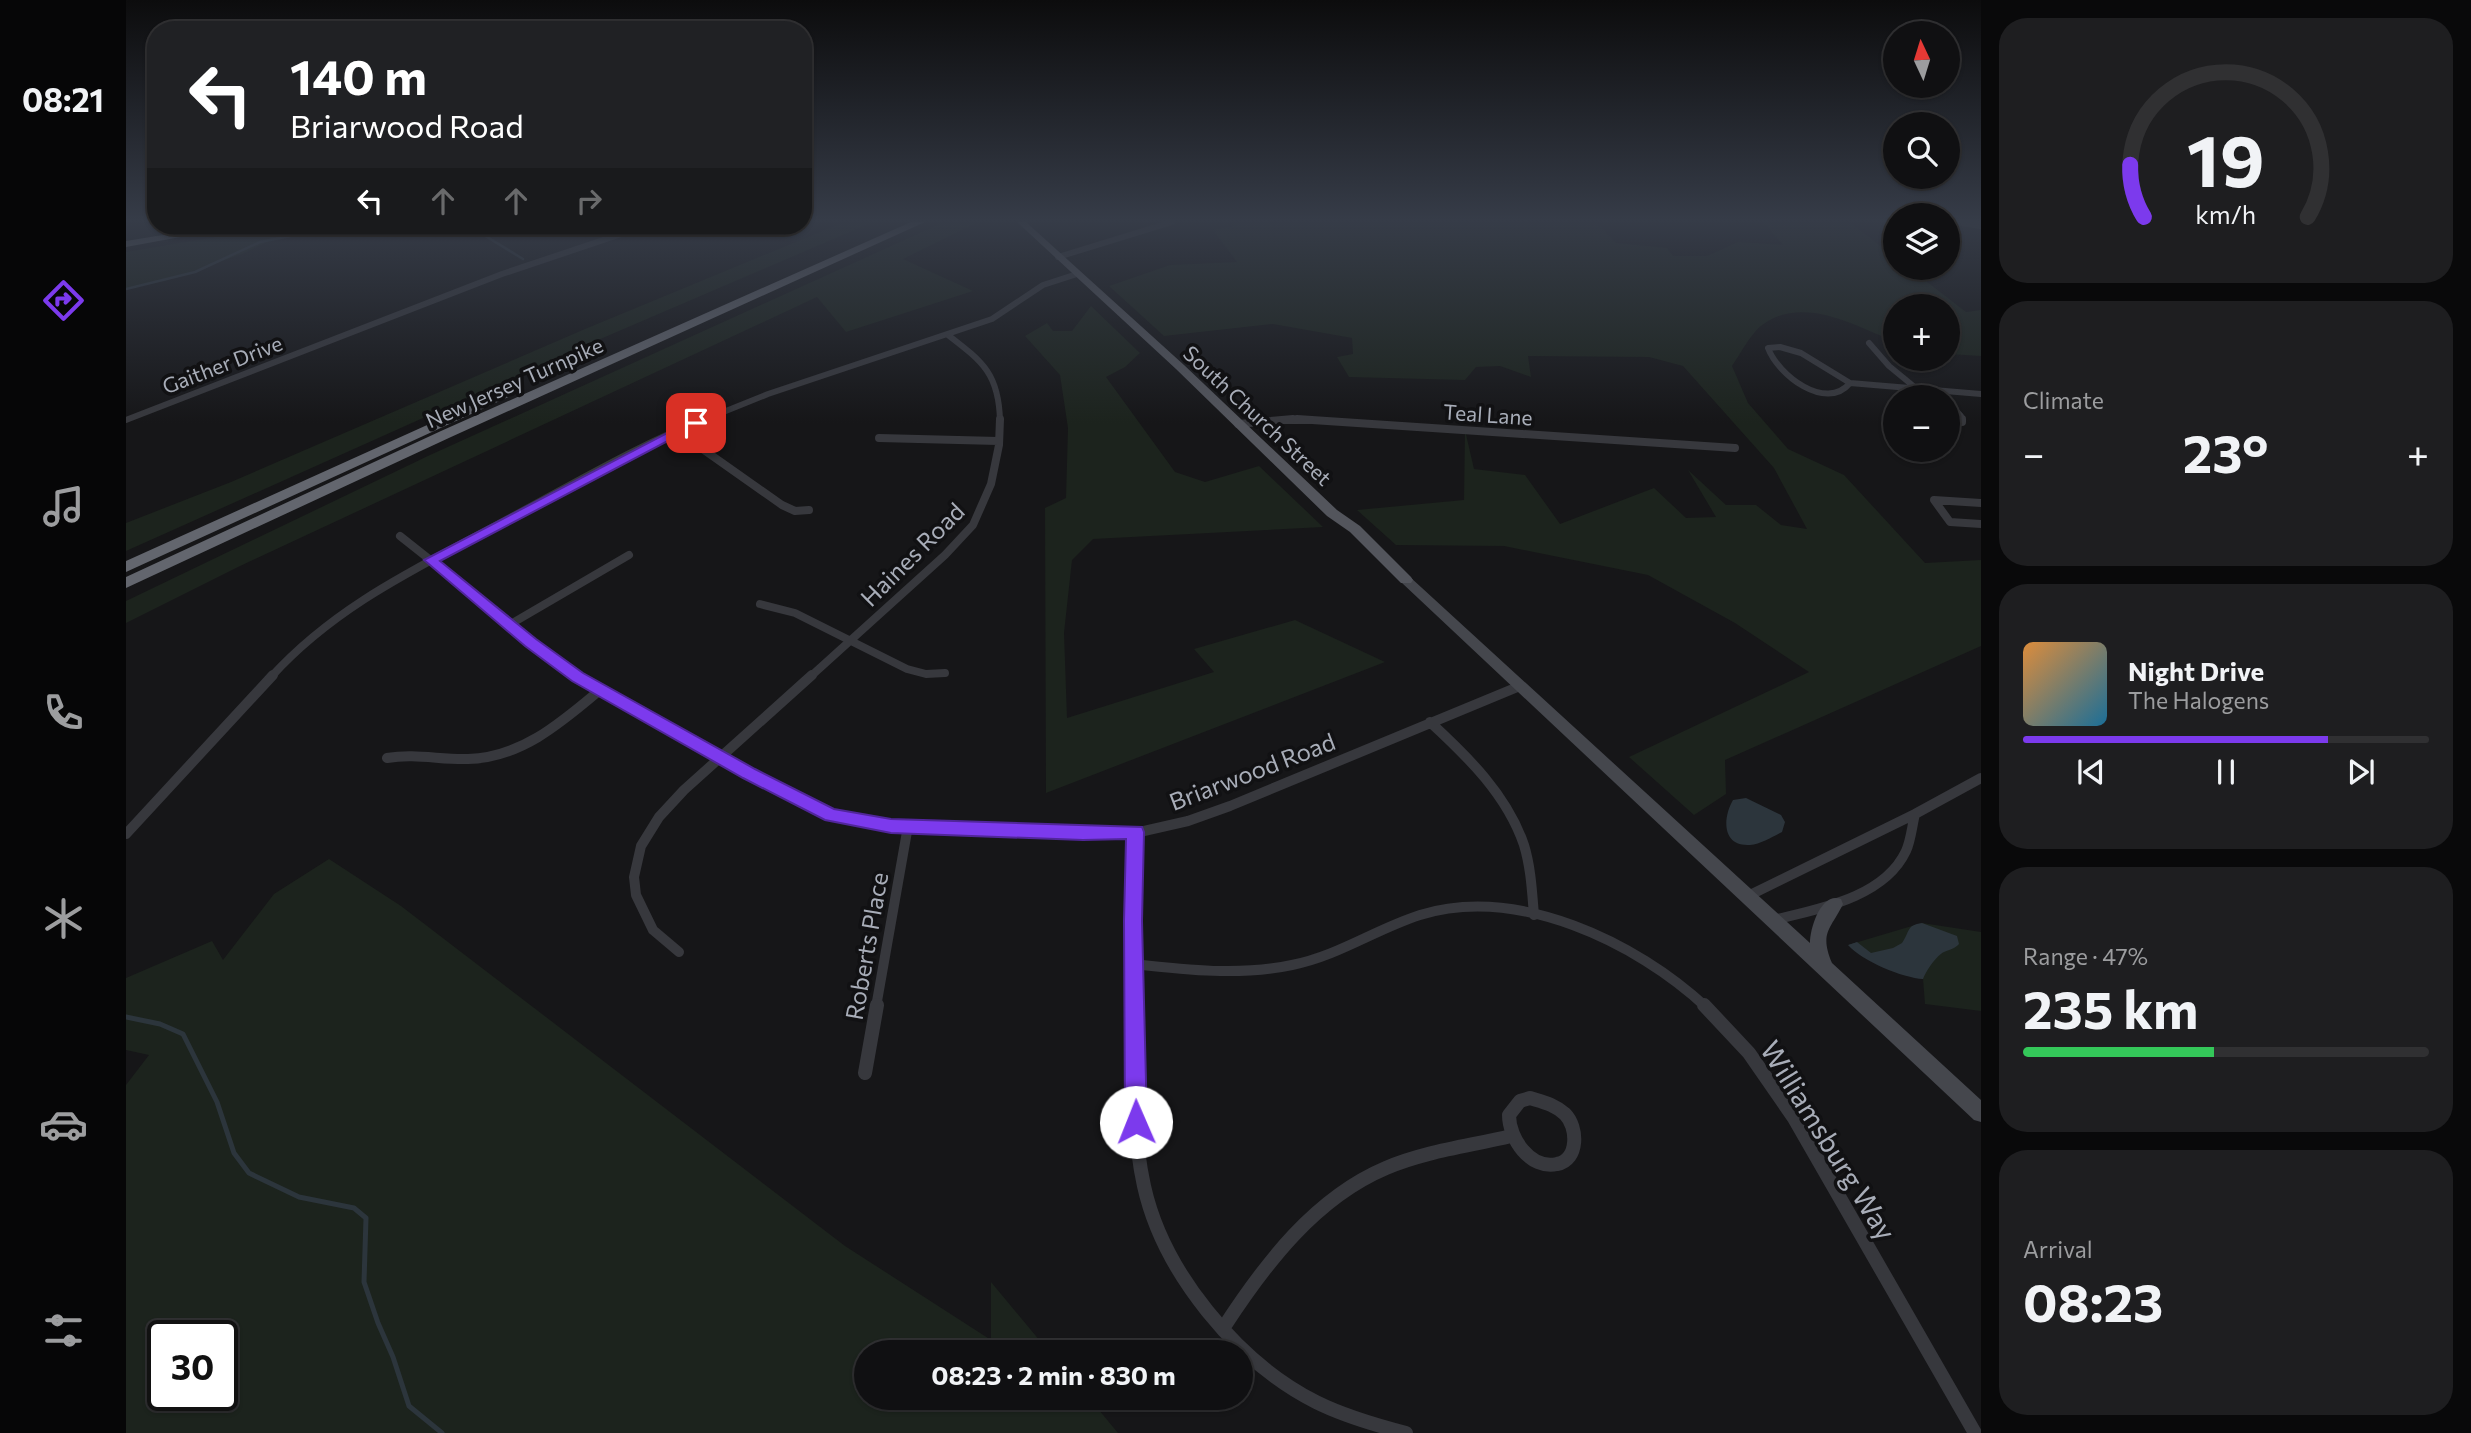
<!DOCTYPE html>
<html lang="en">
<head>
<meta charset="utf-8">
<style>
	body { margin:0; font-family:Commissioner,sans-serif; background:#1e1e20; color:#f1f3f6; height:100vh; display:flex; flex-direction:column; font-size:26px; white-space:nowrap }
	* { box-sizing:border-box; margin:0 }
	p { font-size:23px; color:#9c9d9f }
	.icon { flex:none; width:38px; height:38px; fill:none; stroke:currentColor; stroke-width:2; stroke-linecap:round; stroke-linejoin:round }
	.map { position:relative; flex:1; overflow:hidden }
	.sheet { display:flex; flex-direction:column; gap:18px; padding:18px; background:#09090a; width:490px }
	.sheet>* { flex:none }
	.banner { position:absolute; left:21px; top:21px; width:665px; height:214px; border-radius:28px; box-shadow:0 2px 5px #0004,0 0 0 2px #303032; background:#202124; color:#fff; overflow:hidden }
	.needle { width:46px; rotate:356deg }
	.fabs { position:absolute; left:1757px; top:21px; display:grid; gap:14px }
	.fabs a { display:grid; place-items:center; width:77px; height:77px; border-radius:50%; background:#101012; box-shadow:0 2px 5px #0004,0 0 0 2px #303032; font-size:35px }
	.speed { position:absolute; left:21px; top:1320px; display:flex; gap:14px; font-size:35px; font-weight:700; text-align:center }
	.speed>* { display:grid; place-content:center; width:91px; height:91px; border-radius:50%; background:#101012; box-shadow:0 2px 5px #0004,0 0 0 2px #303032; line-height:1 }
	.speed .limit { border:4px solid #111; border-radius:10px; background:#fff; color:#111 }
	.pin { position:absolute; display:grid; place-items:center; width:60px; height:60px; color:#fff; margin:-30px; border-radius:14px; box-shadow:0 4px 10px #0006 }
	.me { position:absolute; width:77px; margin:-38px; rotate:359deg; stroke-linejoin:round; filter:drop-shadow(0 0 5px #0008) }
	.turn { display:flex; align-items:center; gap:24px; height:147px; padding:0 28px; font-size:32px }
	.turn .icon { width:91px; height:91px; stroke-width:2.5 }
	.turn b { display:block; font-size:49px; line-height:60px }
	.lanes { display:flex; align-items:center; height:66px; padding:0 28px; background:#0003; justify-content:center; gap:35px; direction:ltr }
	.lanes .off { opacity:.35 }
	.big { font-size:52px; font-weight:700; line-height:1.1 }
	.sheet .card { flex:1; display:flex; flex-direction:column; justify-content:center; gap:10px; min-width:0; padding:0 24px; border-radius:28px; background:#1e1e20 }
	.sheet .dial { align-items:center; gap:0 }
	.dial svg { height:182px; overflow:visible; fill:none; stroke:#303032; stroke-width:7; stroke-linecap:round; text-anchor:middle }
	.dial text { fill:#f1f3f6; stroke:none }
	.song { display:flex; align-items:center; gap:21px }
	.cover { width:84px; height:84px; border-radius:10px; background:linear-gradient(135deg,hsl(30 70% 55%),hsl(200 70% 35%)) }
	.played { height:7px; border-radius:4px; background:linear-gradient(90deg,#7c3aed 75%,#303032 75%) }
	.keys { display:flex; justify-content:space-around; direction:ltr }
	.heat { display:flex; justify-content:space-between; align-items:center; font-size:38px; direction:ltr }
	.charge { height:10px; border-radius:5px; background:linear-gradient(90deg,#34c759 47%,#303032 0) }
	.trip { position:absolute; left:728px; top:1340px; width:399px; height:70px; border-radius:35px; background:#101012; box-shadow:0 2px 5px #0004,0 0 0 2px #303032; font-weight:700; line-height:70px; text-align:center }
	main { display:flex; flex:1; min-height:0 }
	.tab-bar { display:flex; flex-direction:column; width:126px; justify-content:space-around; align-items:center; background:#060607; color:#9c9d9f }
	.tab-bar .icon { width:49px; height:49px }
	.tab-bar .active { color:#7c3aed }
	.tab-bar b { font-size:32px; color:#f1f3f6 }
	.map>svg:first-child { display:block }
	.green { fill:#1c231d; fill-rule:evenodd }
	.water { fill:#2c353c }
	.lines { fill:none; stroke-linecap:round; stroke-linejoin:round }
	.stream-far1 { stroke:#2c353c; stroke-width:2.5 }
	.stream { stroke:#2c353c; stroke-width:5 }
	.minor-far3 { stroke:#37383d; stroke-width:6 }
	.minor-far2 { stroke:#37383d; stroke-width:8 }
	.minor-far1 { stroke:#37383d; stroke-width:10 }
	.minor { stroke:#37383d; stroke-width:14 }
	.tertiary { stroke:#37383d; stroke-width:8 }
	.secondary { fill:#45474d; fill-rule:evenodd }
	.primary { fill:#53555c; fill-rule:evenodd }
	.motorway { fill:#63666e; fill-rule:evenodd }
	.route { fill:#7c3aed; stroke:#51269a; stroke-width:2 }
	.labels { text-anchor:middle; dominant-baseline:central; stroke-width:7; stroke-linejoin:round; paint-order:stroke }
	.far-street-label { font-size:21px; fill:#a8adb8; stroke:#111113 }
	.street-label { font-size:24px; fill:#a8adb8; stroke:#111113 }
	.near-street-label { font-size:28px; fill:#a8adb8; stroke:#111113 }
</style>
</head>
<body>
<main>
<nav class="tab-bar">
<b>08:21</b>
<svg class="icon active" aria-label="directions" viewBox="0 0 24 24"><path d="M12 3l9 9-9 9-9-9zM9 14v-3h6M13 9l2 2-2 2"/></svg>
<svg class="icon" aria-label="music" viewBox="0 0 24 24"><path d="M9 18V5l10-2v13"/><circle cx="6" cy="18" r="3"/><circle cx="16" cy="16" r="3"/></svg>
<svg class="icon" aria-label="phone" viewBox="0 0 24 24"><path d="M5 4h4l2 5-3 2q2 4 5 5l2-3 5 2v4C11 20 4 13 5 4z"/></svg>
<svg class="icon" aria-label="climate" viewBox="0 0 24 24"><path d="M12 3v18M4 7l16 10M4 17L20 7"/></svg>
<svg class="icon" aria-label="car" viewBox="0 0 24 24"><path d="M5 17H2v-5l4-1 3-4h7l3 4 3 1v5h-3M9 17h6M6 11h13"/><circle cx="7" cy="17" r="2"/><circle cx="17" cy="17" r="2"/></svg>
<svg class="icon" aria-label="filters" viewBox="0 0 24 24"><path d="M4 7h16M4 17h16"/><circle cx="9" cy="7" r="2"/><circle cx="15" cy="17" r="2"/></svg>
</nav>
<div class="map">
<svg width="1855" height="1433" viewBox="0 0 1855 1433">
	<rect width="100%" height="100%" fill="#161618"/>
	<path class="green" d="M718,222h29l-289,124 -458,205v-28l105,-41 354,-153z
		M818,222h34l-75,37 70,32 -127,41 -29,-35 -579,270 -112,56v-22l304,-146z
		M1105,222h365l20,21 51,5 6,8h34l31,-14 45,3 -20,-23h87l45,35v11h14l57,44 15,-2v46l-33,-2v-48h-53v36c-38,-16 -90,-46 -130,-19 -13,8 -24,30 -33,43l16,37 40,46 56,26 81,88 56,-3v86l-256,114 1,34 -32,21 -65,-58 180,-85 -74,-49 -87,-48 -144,-29 -108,-1 -39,-35 107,-10 1,-70 9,39 51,6 35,49 94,-36 32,30 30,-1 -28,-47 38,35h30l25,20 26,4 -33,-61 -91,-102 -34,-9 -121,-1 3,21 -31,-11 -24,1 -11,13 -116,-3 -12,-20 16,-3 -1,-16 -79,-14 -109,12 -55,-50 61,-21 67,-3 -24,-32 21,-4z
		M155,226h64l-72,13 -31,15 -77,27 -39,7v-36z
		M965,306l49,47 -15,14 -19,10 69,95 30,10 54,-16 64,61 -230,12 -21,21 -8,73 3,85 147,-46 -20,-23 101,-29 90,42 -339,131 -1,-285 21,-10 2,-70 -8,-53 -35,-39 22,-13 6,8h19z
		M203,859l72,47 444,340 146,94v-58l59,71h-184v45h223l29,35h-992v-348l23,-30 -23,-5v-72l86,-37 11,19 51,-66zM96,1335v60h-59v-60z
		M1796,923l59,9v79l-56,-7 -2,-25 -75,-34z"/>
	<path class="water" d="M1620,798l35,17 4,7 -3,10c-10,5 -21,12 -32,13 -29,2 -27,-28 -17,-45z
		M1796,923l35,13 2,8c-5,5 -8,5 -15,8 -8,4 -18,19 -21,27 -20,-1 -61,-18 -75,-34l9,-3 14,11 22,-5 9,-5c8,-11 4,-18 20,-20z"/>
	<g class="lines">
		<path class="stream-far1" d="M343,226l54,33
			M0,289l69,-17 65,-30 81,-16"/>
		<path class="stream" d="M0,1017l34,7 23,10 34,68 17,51 15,20 50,24 55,11 12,10 -2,64 14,41 15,34 16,49 33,27"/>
		<path class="minor-far3" d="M932,257l114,-35
			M822,335c35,27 51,39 52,86
			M1743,343l20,23 28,23
			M1654,347l21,6 49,30c-24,29 -72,-8 -82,-35z
			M1724,383l131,11
			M1822,402l13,14 1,5
			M0,420l376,-146 143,-48
			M575,421l67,-27 224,-75 51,-34 34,-11
			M1147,421h51"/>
		<path class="minor-far2" d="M1171,419l438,29
			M1822,422h14v-3
			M1112,424l55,-5
			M551,431l105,74 13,6 14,-1
			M753,438l119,3
			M1855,503l-47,-3 16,22 31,2
			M274,536l178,141
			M634,604l35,9 112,56 19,5 19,-1
			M383,625l120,-70
			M145,677c67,-74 153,-112 239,-159 64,-34 128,-72 196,-99
			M684,677l135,-122 28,-30 18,-41 8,-39 1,-26"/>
		<path class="minor-far1" d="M449,675l238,132 39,13 41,6 188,8 63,-3 44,-10 42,-15 290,-120
			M1304,722c38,35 77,73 94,123 7,23 8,47 10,70
			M261,758c28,-5 54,2 81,1 53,-1 94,-37 132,-69
			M0,834l147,-159
			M1622,896l167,-82 66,-36
			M1647,920c45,-11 111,-22 133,-69 5,-11 6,-25 9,-37
			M553,952l-26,-22 -17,-35 -2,-18 7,-31 18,-29 25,-27 128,-115
			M1008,964c53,6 106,12 158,1 46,-9 84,-36 128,-50 98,-30 216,27 286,92
			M750,1007l32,-181
			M1009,1007v-175"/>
		<path class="minor" d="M1009,1005c0,60 -4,123 9,181 19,86 93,176 172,216 28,14 59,23 90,31
			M1578,1005l45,48 45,65 181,315
			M739,1073l12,-68
			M1404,1098c13,4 24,6 35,16 13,13 14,46 -8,50 -27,6 -48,-26 -48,-49l11,-14z
			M1098,1327c41,-63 91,-129 162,-159 40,-17 84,-22 125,-32"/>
		<path class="tertiary" d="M1836,222l19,3"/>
		<path class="secondary" d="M1280,576l4,1 400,366c0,-15 11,-51 31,-44l2,5c-12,25 -24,28 -11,59l149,137v22l-7,-2 -572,-537 -2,-3 2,-3z"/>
		<path class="primary" d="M891,222h9l158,143 153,145 23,16 51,51 2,3 -2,3h-10l-51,-51 -23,-16 -151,-147z"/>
		<path class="motorway" d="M785,222h14l-474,215 -325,151v-11l315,-146z
			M92,226h22l-114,21v-6z
			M383,388l6,4 -2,3 -387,177v-11z"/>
	</g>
	<linearGradient id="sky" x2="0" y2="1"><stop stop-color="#0c0c0d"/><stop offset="0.52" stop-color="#363c48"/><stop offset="1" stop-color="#363c48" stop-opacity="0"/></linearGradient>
	<rect width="1855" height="423" fill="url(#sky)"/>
	<path class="route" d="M566,420l10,3 -262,138 96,78 47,34 172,96 79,40 57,10 251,8 2,5 -2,89 5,201 -3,7 -8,3 -8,-3 -3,-7 -1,-201 2,-82 -43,1 -192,-7 -66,-13 -82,-42 -171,-97 -47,-35 -101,-86z"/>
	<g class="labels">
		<g class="far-street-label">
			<text transform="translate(96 364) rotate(-21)">Gaither Drive</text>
			<text transform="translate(388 382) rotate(-24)">New Jersey Turnpike</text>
			<text transform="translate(1362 414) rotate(4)">Teal Lane</text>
			<text transform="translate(1132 415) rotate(43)">South Church Street</text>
		</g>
		<g class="street-label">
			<text transform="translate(786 554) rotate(-45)">Haines Road</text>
			<text transform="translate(1126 771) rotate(-21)">Briarwood Road</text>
			<text transform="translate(740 946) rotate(-80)">Roberts Place</text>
		</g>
		<g class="near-street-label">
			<text transform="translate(1703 1140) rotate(58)">Williamsburg Way</text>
		</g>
	</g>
</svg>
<div class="fabs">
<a><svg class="needle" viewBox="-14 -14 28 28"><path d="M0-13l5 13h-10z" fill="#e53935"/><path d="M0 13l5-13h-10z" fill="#9c9d9f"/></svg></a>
<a><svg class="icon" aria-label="search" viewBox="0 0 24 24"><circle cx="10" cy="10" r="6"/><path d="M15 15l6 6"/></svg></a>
<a><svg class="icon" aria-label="layers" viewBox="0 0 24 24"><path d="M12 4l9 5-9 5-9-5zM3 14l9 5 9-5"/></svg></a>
<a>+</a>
<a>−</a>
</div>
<div class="speed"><div class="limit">30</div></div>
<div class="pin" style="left:570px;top:423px;background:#d93025"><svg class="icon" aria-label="arrive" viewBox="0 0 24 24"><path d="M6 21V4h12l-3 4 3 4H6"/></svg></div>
<svg class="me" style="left:1010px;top:1122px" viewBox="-20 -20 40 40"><circle r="19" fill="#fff"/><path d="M0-13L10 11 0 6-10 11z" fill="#7c3aed"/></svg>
<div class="trip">08:23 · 2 min · 830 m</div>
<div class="banner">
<div class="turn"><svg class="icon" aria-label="left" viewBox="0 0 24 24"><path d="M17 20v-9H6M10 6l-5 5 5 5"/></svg><div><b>140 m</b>Briarwood Road</div></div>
<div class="lanes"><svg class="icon" aria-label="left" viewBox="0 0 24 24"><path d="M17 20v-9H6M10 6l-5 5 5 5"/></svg><svg class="icon off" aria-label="ahead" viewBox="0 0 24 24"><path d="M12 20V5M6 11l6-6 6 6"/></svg><svg class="icon off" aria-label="ahead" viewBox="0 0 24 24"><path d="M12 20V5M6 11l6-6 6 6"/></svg><svg class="icon off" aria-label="right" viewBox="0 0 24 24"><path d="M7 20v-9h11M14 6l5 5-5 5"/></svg></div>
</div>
</div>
<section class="sheet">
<div class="card dial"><svg viewBox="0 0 100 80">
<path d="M14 69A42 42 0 1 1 86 69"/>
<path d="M14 69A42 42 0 0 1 8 46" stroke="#7c3aed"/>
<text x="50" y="56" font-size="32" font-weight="700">19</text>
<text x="50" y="72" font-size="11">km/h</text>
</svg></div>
<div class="card"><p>Climate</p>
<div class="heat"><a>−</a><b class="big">23°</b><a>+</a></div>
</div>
<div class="card">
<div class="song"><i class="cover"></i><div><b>Night Drive</b><p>The Halogens</p></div></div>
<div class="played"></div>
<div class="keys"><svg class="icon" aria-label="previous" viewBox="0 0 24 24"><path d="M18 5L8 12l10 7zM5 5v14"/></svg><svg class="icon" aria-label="pause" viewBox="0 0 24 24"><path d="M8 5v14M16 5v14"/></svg><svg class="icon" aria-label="next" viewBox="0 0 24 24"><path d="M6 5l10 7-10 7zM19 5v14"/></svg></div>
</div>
<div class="card"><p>Range · 47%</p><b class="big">235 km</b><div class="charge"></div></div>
<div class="card"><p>Arrival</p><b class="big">08:23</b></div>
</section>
</main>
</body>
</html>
